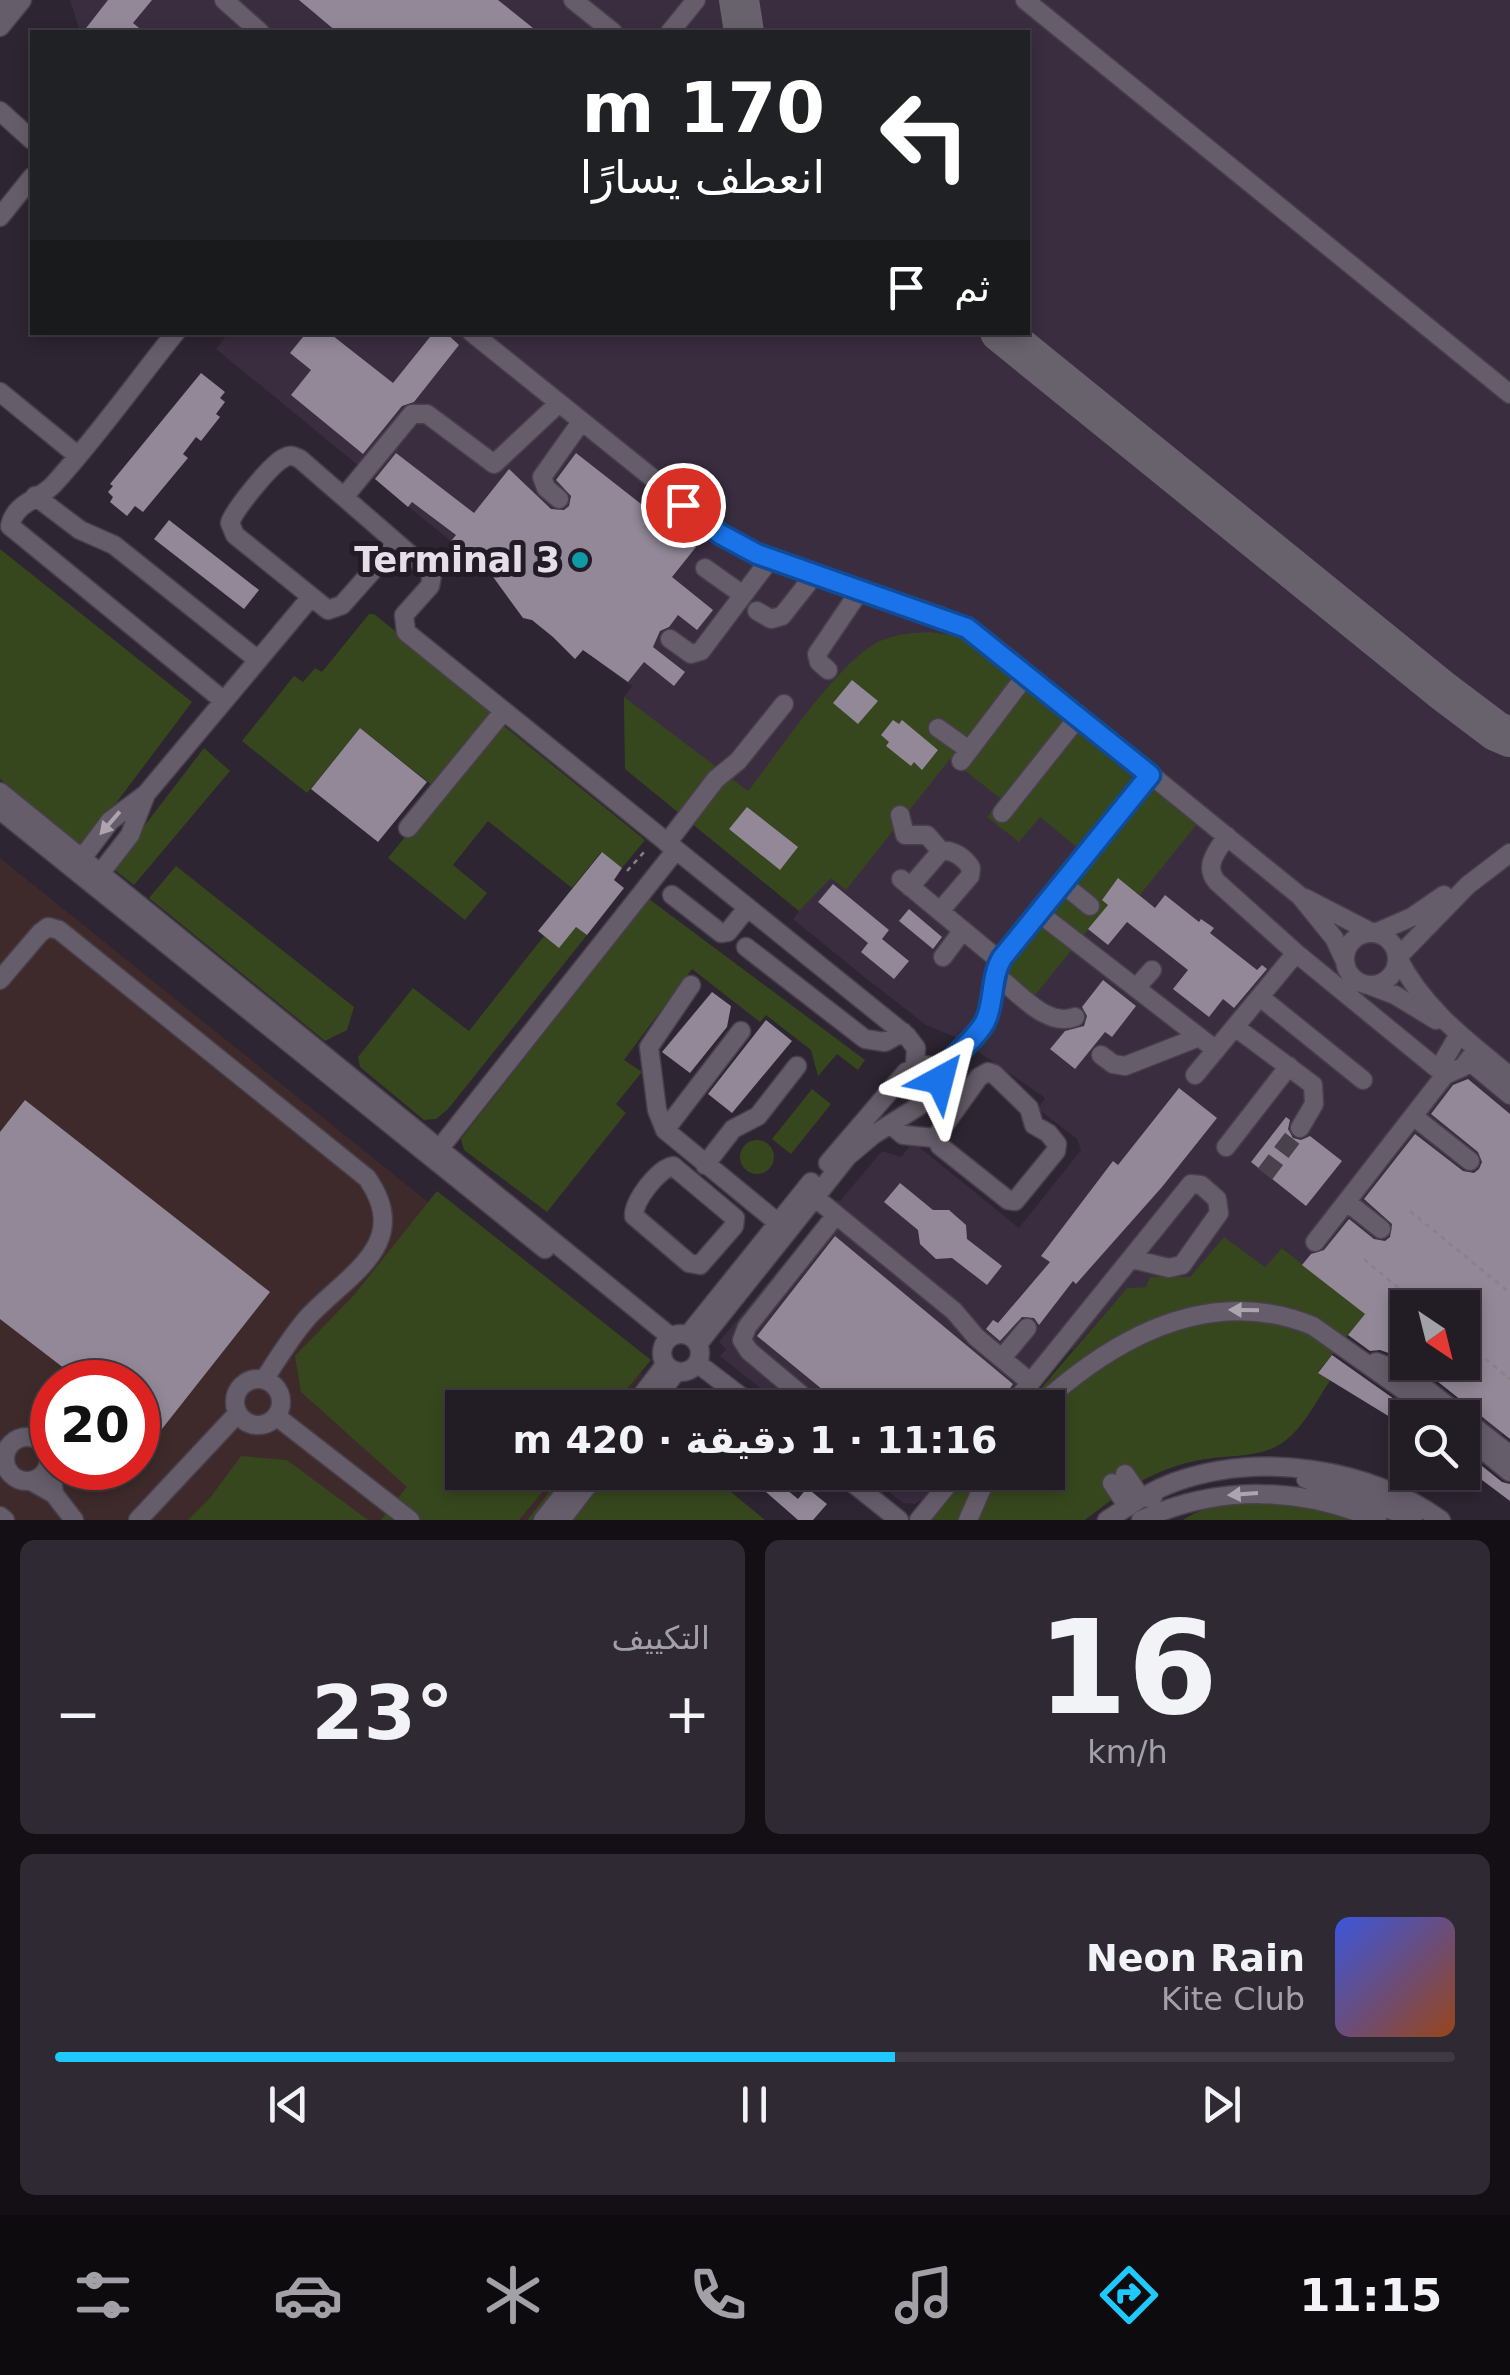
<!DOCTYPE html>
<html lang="ar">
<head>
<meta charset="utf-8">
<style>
	body { margin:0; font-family:"DejaVu Sans",Cairo,sans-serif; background:#2e2932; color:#f1f3f6; direction:rtl; height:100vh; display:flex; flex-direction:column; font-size:38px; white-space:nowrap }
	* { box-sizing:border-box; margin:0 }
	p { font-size:32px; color:#a2a1a7 }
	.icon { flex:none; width:55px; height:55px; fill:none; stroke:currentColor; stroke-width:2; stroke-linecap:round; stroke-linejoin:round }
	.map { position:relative; height:1520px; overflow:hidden; direction:ltr }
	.details { display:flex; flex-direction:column; gap:20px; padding:20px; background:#130f14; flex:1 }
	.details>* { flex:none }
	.guide { position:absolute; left:30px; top:30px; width:1000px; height:305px; border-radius:0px; box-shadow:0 5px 15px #0003,0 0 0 2px #3f3a42; direction:rtl; background:#202124; color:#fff; overflow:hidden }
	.needle { width:65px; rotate:145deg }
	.buttons { position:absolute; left:1390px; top:1290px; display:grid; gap:20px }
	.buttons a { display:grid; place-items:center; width:90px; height:90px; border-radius:0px; background:#221c25; box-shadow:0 5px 15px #0003,0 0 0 2px #3f3a42; font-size:50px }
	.speed { position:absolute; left:30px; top:1360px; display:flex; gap:20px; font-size:50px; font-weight:700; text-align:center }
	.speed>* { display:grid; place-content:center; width:130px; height:130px; border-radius:50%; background:#221c25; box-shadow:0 5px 15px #0003,0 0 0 2px #3f3a42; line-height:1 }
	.speed .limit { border:15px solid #d22; background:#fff; color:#111 }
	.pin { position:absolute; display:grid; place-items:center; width:85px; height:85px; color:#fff; margin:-42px; border:5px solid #fff; border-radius:50%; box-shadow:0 2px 10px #0007 }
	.me { position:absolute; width:110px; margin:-55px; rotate:38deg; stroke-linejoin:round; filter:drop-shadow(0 0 8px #0008) }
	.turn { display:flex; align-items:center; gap:35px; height:210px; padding:0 40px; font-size:45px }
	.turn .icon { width:130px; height:130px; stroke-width:2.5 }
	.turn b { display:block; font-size:70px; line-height:85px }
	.then { display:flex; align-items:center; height:95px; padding:0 40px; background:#0003; gap:20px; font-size:38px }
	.big { font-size:75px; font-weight:600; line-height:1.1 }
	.details .widget { flex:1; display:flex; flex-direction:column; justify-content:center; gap:15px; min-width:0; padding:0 35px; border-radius:15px; background:#2e2932 }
	.details .dial { align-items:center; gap:0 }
	.dial b { font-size:130px; line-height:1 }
	.song { display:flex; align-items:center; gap:30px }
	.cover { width:120px; height:120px; border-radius:15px; background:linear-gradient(135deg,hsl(230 70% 55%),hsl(20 70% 35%)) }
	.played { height:10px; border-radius:5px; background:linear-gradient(90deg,#1ec9fd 60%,#3f3a42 60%) }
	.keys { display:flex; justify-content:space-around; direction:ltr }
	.heat { display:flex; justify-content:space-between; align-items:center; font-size:55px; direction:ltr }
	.details .tiles { flex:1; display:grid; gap:20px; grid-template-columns:1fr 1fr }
	.widget:last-child { grid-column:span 2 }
	.trip { position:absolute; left:445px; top:1390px; width:620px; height:100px; border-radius:0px; background:#221c25; box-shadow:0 5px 15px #0003,0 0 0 2px #3f3a42; font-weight:600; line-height:100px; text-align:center; direction:rtl }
	.menu { display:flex; height:160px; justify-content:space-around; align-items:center; background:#0e0b0f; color:#a2a1a7 }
	.menu .icon { width:70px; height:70px }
	.menu .current { color:#1ec9fd }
	.menu b { font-size:45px; color:#f1f3f6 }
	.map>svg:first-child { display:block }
	.industrial { fill:#3e2a2a; fill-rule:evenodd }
	.built { fill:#392d3f }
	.green { fill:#36471d }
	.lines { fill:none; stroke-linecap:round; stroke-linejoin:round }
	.taxiway { stroke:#68626c; stroke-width:40 }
	.building { fill:#928897 }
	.minor-tunnel { stroke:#49414c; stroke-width:18; stroke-dasharray:18 9; stroke-linecap:butt }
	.minor-casing { stroke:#48404b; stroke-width:21 }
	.path { stroke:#87818b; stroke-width:2.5; stroke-dasharray:5 5; stroke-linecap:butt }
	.minor { stroke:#665d6a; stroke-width:18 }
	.oneway { fill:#aca5af }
	.route-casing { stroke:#114b97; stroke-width:25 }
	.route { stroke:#1a73e8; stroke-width:18 }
	.culture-dot { fill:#0f9aa8; stroke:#231c27; stroke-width:4 }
	.labels { text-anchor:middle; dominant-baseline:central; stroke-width:10; stroke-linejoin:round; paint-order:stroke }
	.poi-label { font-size:35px; font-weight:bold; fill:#e5e0e8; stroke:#231c27; text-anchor:end }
</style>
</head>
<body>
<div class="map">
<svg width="1510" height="1520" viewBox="0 0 1510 1520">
	<rect width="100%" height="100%" fill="#2d2531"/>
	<path class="industrial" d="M0,858l643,517 -25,32 -156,1v64l103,1 -38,47h-527zM52,1382h86v86h-86z"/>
	<path class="built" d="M70,0h1440v1434l-5,-3 -4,5 -19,-15 4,-5 -24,-54v-54l-160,-43 -19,-17 -18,20 -75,9h-40l-3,10 -20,1 -54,62 -4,-2 -48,59h-237l-64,-51 6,-7 -7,-7 117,-142 4,1 42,-50 19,6 12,-15 106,86 62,-78 -4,-11 -39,-30 7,-11 -85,-59 -34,-14 -63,-49 -70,-57 6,-8 -174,-142 -1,-72 8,-11 -49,-36 -8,9 -22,-22 -21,-17 -9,-2 -32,-44 -275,-225 13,-17h799v-300h-948z
		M865,1473h103l-33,40 -15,-13 -5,4 -12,-1z"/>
	<path class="green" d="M0,549l192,153 -109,145 -83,-68z
		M369,614h5l119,96 -61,75 -72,-57 -53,65 -65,-52 52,-65 9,6 12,-14 7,4z
		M929,632l29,4 21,9 218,179 -57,71 -22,-16 -16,20 6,6 -76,94 -38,-31 90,-115 -44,-36 -21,25 -32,-25 14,-18 -51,-40 -104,131 -15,-12 -32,33 -174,-142 -1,-72 124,94c30,-38 88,-126 128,-148 17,-9 34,-10 53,-11z
		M503,725l142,115 -23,28 -21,-16 -29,36 -84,-67 -35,44 34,28 -22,27 -77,-62 86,-107z
		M204,748l26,23 -96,114 -22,-17z
		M176,866l178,141 -7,23 -22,11 -176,-143z
		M649,899l216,161 -7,10 -21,-16 -19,22 -7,-26 -45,-35 -6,7 -68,-53 -68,91 18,12 -26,32 10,9 -79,99 -83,-62 -3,-11z
		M576,927l11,8 -139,174 -12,10 -12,1 -64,-53 -2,-10 55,-69 56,43 75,-95 15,11z
		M812,1089l19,15 -40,50 -19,-15z
		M740 1157a17 17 0 1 1 34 0a17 17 0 1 1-34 0Z
		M437,1191l214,169 -39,47 -150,1v64l96,1 -39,47h-138l26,-33 -106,-95 -6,-36 59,-61z
		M1224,1237l41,30 17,-19 83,66 -47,58 12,9c-15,21 -29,53 -53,65 -22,12 -53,9 -77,14 -48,9 -78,32 -115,60h-155l40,-47 78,-1v-64l-23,-1 102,-119 19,-1 4,-10h40z
		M241,1456l46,4 81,60h-180l22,-22z
		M565,1472l143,1 57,47h-238z
		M1295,1501l73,19h-185c35,-23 71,-19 112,-19z"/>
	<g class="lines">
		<path class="taxiway" d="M739,0l5,32
			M1000,332l443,359 53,40 14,6"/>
	</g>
	<path class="building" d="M108,0h44l-19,23 11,9h-61z
		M299,0h199l40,32h-201z
		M307,332h21l65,51 41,-51h11l14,13 -45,57 -12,4 -39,48 -72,-59 20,-25 -21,-17z
		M201,373l24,19 -5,6 5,4 -9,12 4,3 -19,24 -5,-4 -13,17 5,4 -45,54 -8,-6 -8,10 -17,-14 3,-5 -5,-5 5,-6 -3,-2z
		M396,453l78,60 35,-44 42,40 13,1 5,-4 2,-10 -15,-16 20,-27 120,94 -24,30 41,33 -16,20 -19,-15 -9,12 -9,4 -7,16 32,25 -11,14 -30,-24 -16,20 -45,-32 -8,9 -22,-22 -21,-17 -9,-2 -32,-44 -40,-33 5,-6 -44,-33 -4,5 -33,-28z
		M169,520l90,70 -15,19 -90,-70z
		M852,680l26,21 -20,23 -25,-21z
		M893,720l6,4 3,-4 36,30 -16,20 -8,-8 -3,4 -25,-20 3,-4 -8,-7z
		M360,728l67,54 -49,60 -67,-53z
		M747,807l51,40 -18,23 -51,-41z
		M602,852l20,16 -8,12 10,8 -37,47 -11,-8 -17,21 -21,-17z
		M1118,878l37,30 10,-13 34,27 2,-3 13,9 -4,5 47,37 5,-5 5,4 -33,39 -11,-9 -14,18 -36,-28 15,-19 -61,-48 -19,23 -20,-16 20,-24 -6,-5z
		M833,884l56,46 -7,9 27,22 -15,18 -33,-27 7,-9 -50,-41z
		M909,909l33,28 -9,12 -34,-28z
		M1103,980l33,26 -24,31 -7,-5 -30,37 -25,-20 15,-18 19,-5 3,-10 -5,-9z
		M712,992l19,14 -4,21 -37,46 -28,-21z
		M766,1020l26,21 -60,72 -24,-19z
		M1468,1079l42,35v325l-97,-77h49v-54h-54v52l-28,-10 -10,1 -22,-16 17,-21 -63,-49 9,-11 13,-4 25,-31 25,20 11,2 5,-4 2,-13 -28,-25 51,-65 48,37 11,2 5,-4 3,-7 -4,-10 -47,-38 22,-29z
		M1179,1088l38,30 -55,69 -86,97 -3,-3 -34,44 -5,-7 -12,-1 -22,24 -14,-12 7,-9 5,3 52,-61 -9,-6 72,-95 5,4z
		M25,1100l245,192 -116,147 -16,-13v-44h-56l-82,-63v-187z
		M1286,1117l4,3 -2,9 5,9 8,2 9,-4 32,25 -36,45 -55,-44z
		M900,1183l33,27h16l17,15 1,14 35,27 -15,19 -35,-27 -16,1 -16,-15 -2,-14 -34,-28z
		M835,1236l178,148 -17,24h-151l-88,-72z
		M1332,1355l89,63h-13v10l-90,-55z
		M1462,1450l40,32 8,2v17l-48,-36z
		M743,1472h48l-10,13 17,14 9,-11 20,16 -14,16h-15z"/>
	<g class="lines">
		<path class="minor-tunnel" d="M1265,1174l35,-46"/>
		<defs>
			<path id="minor" d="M224,0l36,32
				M573,0l40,32
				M1025,0l485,394
				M0,3l2,-3
				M0,27l22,-27
				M670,32l26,-32
				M0,111l32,29
				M0,217l32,-40
				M176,332c-41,51 -79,105 -123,153 -14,15 -38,17 -43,41l214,175
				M471,332l261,210 25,12 183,62 40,20 320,260 34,42 11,23
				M0,392l77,63
				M35,496l45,34 34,15 144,115
				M344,497l68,-83h15l67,50 64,-60
				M559,499l-13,-11 -4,-11 39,-55
				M397,543l-55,62 -14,5 -93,-75 -5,-12c4,-13 41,-59 54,-65 7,-4 9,-2 16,1l129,112 3,4 -2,11 -26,29 2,17 501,404 9,12 -1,19
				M705,568l38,27
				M757,611l14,8 11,-3 34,-43
				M670,639l21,15 10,-3 70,-93
				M828,670l-9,-8 -2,-8 44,-65
				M938,728l31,22
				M961,761l66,-87
				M0,792l671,545
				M0,810l545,439
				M1002,813l77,-97
				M900,815l5,20h22l14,16
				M408,828l95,-116
				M1227,836c-10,15 -24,30 -10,46l79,71 149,122
				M667,843l49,-64 22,-18 46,-57
				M77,865l33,-44 36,-27 165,-197
				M901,879l99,82
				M95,880l35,-45 16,-41
				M1063,884l27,22
				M910,887l31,-36c12,-2 24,7 30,17l-1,8 -30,35
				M672,895l49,38 7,-1 19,-24
				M1305,898l66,34
				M1039,913l177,137
				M1345 959a26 26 0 1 1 52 0a26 26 0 1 1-52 0Z
				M1375,933l37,-16 32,-22
				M746,947l119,92 20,3 18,-10
				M943,957l20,-27
				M1398,957l70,-72 42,-32
				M1398,958c25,50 69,83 112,118
				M995,974c22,17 51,54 80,43
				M0,980l40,-47 8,-6 11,3 308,248c46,65 -18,96 -58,138 -17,19 -31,42 -45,64
				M691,985l-42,62 8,63 8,20 118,97
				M1371,986l24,9 41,25
				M1136,988l16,-18
				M1260,997l103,83
				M1235,1027l78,58 1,19 -14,24
				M1101,1055l12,9 12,2 74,-29
				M1469,1061l41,34
				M988,1072l6,2 35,34 5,17 14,8 9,11 -1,7 -41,50 -7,-1 -68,-54 -5,-8 44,-61z
				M1195,1075l101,-122
				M1445,1075l-1,-15 15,-26
				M1413,1116l57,45
				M890,1124l13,11 32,3
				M665,1130l76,-99
				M1226,1147l63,-81
				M432,1158l244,-308
				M828,1163l78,-91 19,-7 19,3
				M705,1165l28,-36 25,-13 39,-50
				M673,1166l62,52 -1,8 -34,39 -11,-2 -55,-47c0,-16 24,-47 39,-50z
				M807,1191l147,120 22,26 54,45
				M1347,1202l34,27
				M1315,1242l130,-167 18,-8 14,-18
				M662 1353a19 19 0 1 1 38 0a19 19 0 1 1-38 0Z
				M688,1335l123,-153
				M698,1344l150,-188 25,-21 46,-29 16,-16 9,-22 41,-47 10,-47 7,-16 148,-183
				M1002,1358l25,-30
				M1376,1362l30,11 104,82
				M697,1363l59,45
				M235 1402a23 23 0 1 1 46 0a23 23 0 1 1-46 0Z
				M632,1408l33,-43
				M649,1408l27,-36
				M817,1408l-68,-57 -7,-11 5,-13 89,-112
				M1010,1408l181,-224 10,1 16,14 2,14 -37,52 -13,3 -37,-9
				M1037,1408c77,-71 173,-124 276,-82l130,92
				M276,1416l134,104
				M1462,1433l48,39
				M5 1459a22 22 0 1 1 44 0a22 22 0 1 1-44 0Z
				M839,1472l60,48
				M1125,1474l16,24 12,-1
				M1306,1479l77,27 30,14
				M31,1481l23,13 -4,-32
				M1112,1483l16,24
				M54,1494l20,26
				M0,1516l5,4
				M138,1520l100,-107
				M543,1520l38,-48
				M561,1520l37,-48
				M919,1520l39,-48
				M968,1520l21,-48
				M1107,1520c22,-14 43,-29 68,-38 86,-30 192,-15 266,38
				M1141,1520c76,-35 160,-34 236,0"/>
		</defs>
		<use href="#minor" class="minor-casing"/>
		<path class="path" d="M627,871l19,-21
			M1410,1211l100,82
			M1364,1259l58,49
			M1462,1340l48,39"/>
		<use href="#minor" class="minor"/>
	</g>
	<defs><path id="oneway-solid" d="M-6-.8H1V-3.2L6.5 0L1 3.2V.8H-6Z" transform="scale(2.5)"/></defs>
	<g class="oneway">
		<use href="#oneway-solid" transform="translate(110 823) rotate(131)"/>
		<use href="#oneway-solid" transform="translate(1244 1310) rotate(-179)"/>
		<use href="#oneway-solid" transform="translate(1243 1494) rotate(176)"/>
	</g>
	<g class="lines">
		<defs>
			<path id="route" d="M683,505l37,29 37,20 210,74 183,147 -148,183c-12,20 -7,44 -17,64 -12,22 -37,34 -45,58"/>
		</defs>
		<use href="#route" class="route-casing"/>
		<use href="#route" class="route"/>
	</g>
	<circle class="culture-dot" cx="580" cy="560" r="10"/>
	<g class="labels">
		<g class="poi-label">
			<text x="560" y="560">Terminal 3</text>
		</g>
	</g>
</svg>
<div class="buttons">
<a><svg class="needle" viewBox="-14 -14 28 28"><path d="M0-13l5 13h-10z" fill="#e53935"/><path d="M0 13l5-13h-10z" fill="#a2a1a7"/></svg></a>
<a><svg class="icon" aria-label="search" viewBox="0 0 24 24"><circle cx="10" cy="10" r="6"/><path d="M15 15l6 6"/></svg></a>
</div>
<div class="speed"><div class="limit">20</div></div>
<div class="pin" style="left:683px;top:505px;background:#d93025"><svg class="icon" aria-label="arrive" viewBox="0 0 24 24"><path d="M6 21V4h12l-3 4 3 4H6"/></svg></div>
<svg class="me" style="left:940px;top:1080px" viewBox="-20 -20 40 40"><path d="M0-17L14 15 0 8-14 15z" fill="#1a73e8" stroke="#fff" stroke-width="4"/></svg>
<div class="trip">11:16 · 1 دقيقة · 420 m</div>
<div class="guide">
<div class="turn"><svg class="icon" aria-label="left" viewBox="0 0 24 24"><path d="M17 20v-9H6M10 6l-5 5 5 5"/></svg><div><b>170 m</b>انعطف يسارًا</div></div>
<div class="then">ثم<svg class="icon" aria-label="arrive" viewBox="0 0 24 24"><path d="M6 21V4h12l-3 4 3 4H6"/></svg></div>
</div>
</div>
<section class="details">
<div class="tiles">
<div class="widget dial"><b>16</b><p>km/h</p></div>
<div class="widget"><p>التكييف</p>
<div class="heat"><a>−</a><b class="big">23°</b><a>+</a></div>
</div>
<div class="widget">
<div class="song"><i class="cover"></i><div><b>Neon Rain</b><p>Kite Club</p></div></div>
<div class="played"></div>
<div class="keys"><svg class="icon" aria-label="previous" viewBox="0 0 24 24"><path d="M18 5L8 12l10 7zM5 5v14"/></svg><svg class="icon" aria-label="pause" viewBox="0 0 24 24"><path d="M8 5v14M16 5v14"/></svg><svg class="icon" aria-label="next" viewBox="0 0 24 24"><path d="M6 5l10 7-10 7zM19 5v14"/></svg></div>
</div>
</div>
</section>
<nav class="menu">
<b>11:15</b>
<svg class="icon current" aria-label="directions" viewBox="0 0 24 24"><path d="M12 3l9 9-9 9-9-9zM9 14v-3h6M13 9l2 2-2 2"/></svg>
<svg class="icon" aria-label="music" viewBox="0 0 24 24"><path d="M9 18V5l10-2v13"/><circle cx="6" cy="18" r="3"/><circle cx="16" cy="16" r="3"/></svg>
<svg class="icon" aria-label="phone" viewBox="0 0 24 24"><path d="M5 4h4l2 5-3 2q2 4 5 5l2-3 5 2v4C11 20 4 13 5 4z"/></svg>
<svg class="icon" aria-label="climate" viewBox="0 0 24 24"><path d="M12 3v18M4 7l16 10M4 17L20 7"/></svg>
<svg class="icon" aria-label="car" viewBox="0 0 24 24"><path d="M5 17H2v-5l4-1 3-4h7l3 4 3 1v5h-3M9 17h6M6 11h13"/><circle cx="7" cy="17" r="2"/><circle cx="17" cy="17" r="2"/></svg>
<svg class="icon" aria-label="filters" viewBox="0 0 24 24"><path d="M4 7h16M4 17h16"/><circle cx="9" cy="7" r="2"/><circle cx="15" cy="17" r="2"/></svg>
</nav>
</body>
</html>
